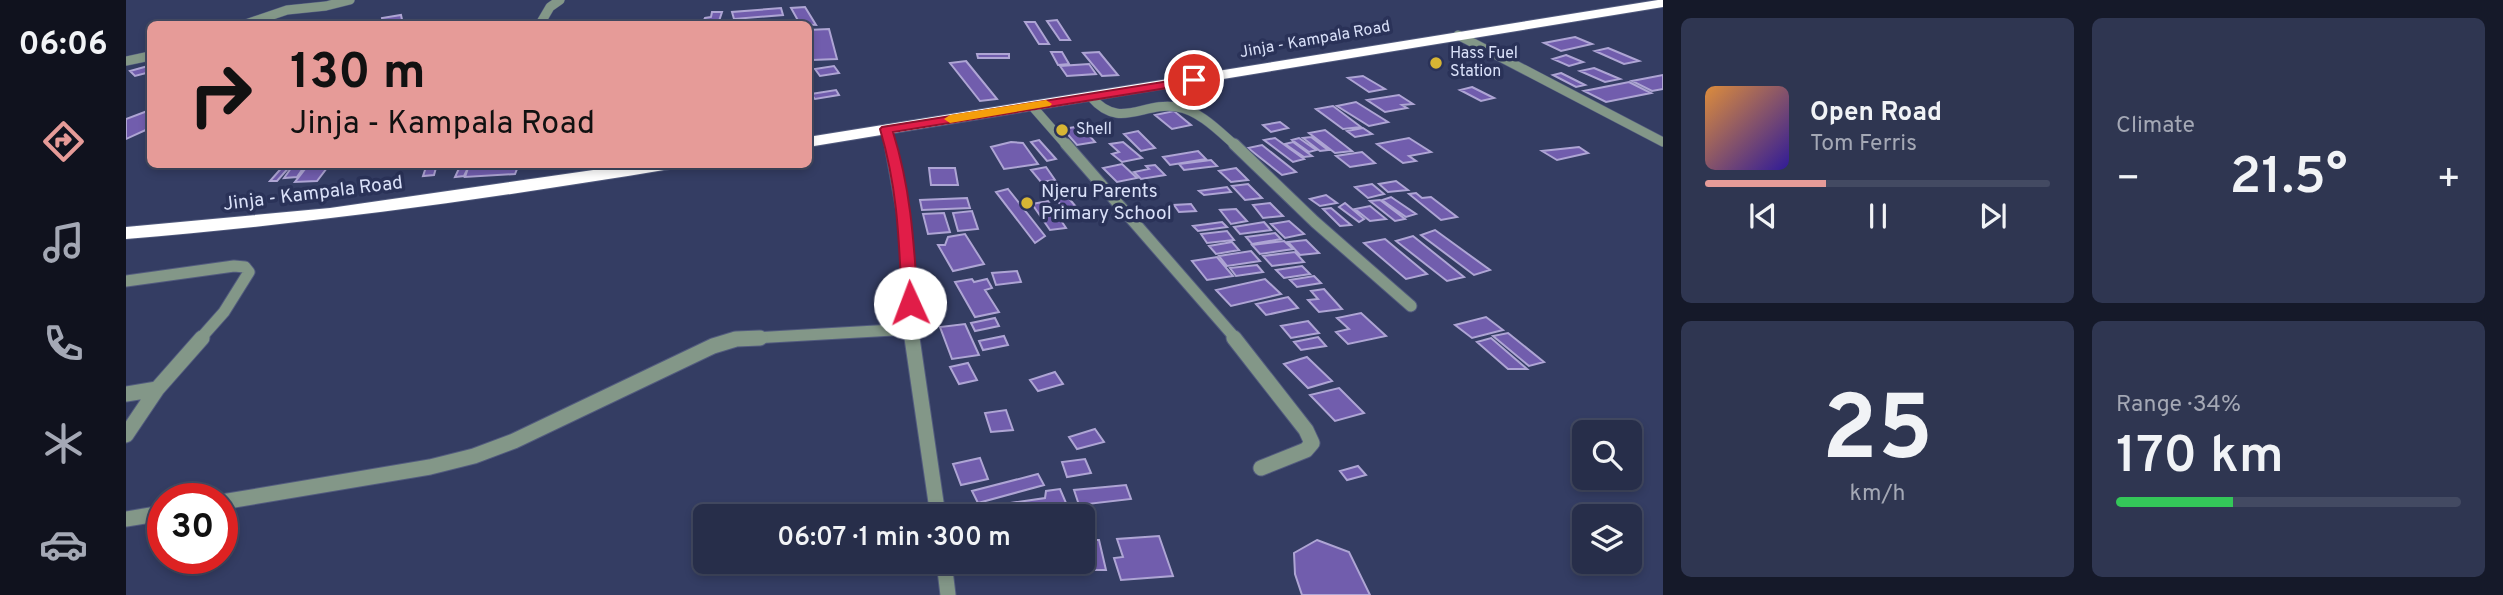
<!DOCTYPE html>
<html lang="en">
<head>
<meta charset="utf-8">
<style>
	body { margin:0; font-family:Overpass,sans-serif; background:#2f3651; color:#f1f3f6; height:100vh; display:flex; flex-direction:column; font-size:26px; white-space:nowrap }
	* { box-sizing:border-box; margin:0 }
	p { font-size:23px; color:#a4a8b5 }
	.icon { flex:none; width:38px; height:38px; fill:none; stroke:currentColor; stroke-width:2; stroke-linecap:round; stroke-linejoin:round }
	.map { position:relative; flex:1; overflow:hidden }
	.sheet { display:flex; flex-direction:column; gap:18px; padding:18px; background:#151929; width:840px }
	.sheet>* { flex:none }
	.hud { position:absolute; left:21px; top:21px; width:665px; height:147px; border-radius:10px; box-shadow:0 4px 10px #0003,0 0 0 2px #434a62; background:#e69b98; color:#111; overflow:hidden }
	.tools { position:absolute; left:1446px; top:420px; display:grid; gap:14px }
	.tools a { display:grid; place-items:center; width:70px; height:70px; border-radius:10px; background:#272e4a; box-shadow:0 4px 10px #0003,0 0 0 2px #434a62; font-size:35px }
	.speed { position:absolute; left:21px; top:483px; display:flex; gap:14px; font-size:35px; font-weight:700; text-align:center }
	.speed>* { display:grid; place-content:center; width:91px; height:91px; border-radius:50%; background:#272e4a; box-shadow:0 4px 10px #0003,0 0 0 2px #434a62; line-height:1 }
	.speed .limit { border:10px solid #d22; background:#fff; color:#111 }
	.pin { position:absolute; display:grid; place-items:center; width:60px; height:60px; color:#fff; margin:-30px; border:4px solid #fff; border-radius:50%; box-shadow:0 2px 7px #0007 }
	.me { position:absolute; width:77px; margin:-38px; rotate:358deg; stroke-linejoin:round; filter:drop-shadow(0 0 5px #0008) }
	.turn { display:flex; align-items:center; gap:24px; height:147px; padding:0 28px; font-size:32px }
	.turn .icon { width:91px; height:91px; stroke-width:2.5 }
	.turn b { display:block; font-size:49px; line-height:60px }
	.big { font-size:52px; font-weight:600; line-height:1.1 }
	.sheet .widget { flex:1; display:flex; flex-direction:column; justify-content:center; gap:10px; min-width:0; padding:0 24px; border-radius:10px; background:#2f3651 }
	.sheet .dial { align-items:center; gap:0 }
	.dial b { font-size:91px; line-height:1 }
	.song { display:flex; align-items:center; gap:21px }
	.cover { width:84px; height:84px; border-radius:10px; background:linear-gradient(135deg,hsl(30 70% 55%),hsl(250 70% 35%)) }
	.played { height:7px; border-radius:4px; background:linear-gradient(90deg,#e69b98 35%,#434a62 35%) }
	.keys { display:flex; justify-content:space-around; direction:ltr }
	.heat { display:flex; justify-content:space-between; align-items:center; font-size:38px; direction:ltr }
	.charge { height:10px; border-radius:5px; background:linear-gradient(90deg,#34c759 34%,#434a62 0) }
	.sheet .tiles { flex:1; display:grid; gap:18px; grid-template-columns:repeat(2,1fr) }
	.trip { position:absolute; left:567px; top:504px; width:402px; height:70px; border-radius:10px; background:#272e4a; box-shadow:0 4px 10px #0003,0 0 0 2px #434a62; font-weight:600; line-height:70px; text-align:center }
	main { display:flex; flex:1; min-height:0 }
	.dock { display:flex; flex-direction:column; width:126px; justify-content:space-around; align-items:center; background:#10121e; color:#a4a8b5 }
	.dock .icon { width:49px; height:49px }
	.dock .active { color:#e69b98 }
	.dock b { font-size:32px; color:#f1f3f6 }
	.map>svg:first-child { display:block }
	.building { fill:#715dad; stroke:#aea5d4; stroke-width:2 }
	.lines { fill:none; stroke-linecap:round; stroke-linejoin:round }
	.minor-far2-casing { stroke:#525b7e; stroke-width:10 }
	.minor-far1-casing { stroke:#525b7e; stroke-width:13 }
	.minor-casing { stroke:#525b7e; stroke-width:17 }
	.highway-casing { stroke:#525b7e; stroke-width:2 }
	.minor-far2 { stroke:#839788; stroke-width:9 }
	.minor-far1 { stroke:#839788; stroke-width:11 }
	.minor { stroke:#839788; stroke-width:15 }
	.highway { fill:#fff; fill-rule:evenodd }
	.route { fill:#e11d48; stroke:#92132f; stroke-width:2 }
	.slow { fill:#f59e0b }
	.poi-dot { fill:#d7b534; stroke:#2a3258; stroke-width:2.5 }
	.labels { text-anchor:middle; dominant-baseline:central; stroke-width:7; stroke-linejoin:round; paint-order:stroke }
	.far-street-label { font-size:16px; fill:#dae1f9; stroke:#2a3258 }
	.far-poi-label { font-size:16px; fill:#dae1f9; stroke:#2a3258; text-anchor:start }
	.poi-label { font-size:19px; fill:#dae1f9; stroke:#2a3258; text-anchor:start }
	.street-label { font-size:19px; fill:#dae1f9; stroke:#2a3258 }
</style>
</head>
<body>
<main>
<nav class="dock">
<b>06:06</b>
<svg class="icon active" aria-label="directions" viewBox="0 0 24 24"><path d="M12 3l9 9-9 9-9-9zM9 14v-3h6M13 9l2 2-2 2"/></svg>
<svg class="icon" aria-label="music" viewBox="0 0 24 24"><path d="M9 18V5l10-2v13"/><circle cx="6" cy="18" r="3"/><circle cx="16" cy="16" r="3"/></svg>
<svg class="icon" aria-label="phone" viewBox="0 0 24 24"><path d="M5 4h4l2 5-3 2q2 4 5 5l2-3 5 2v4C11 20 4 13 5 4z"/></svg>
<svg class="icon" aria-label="climate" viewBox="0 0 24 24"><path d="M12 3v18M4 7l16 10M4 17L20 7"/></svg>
<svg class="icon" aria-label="car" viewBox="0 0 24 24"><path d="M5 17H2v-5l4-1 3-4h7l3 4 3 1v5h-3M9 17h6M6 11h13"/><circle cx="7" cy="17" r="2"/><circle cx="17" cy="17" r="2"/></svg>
</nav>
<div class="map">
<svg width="1537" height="595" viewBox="0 0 1537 595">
	<rect width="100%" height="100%" fill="#343d63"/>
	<path class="building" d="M679,7l11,18 -16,-1 -9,-16z
		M655,8l2,7 -49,4 -2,-7z
		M586,12h10l-4,12h-15l1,-2 6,-1 -6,-1 1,-2 6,-1z
		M275,15l2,9h-20l-1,-6z
		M49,20l42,4h-52z
		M931,20l13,20h-10l-13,-19z
		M899,22h10l14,22h-10z
		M703,29l8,30 -25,1 -4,-30z
		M1449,37l17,7 -31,7 -17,-8z
		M1482,48l31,13 -15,3 -29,-13z
		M925,52h11l7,12 -11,1z
		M973,52l19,23 -16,1 -19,-23z
		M851,54h32v4h-31z
		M1440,55l17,7 -14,4 -16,-7z
		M840,61l31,38 -17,2 -30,-38z
		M963,64l7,10 -29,2 -7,-10z
		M22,66l2,6 -15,4 -5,-5z
		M708,66l5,7 -19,3 -5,-7z
		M1468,68l26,11 -15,3 -25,-11z
		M1435,73l24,12 -9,2 -23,-12z
		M1537,75v14l-11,2 -20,-10z
		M1237,76l22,13 -16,3 -21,-14z
		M1503,82l22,11 -45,9 -22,-11z
		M1346,87l22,11 -13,3 -21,-11z
		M710,90l3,5 -24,4 -4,-5z
		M1273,95l14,9 -11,1 5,3 -22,4 -18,-12z
		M1230,102l32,20 -19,4 -32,-20z
		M1207,106l28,21 -18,2 -27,-20z
		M24,110v18l-24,11v-20z
		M1048,111l17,14 -19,4 -17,-14z
		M1154,122l8,6 -17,4 -8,-7z
		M955,126l14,16 -18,3 -14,-16z
		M1237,128l9,6 -17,3 -8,-6z
		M1199,130l27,21 -17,2 -26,-20z
		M1012,131l17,17 -14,3 -17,-17z
		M1185,137l17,13 -8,1 -17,-13z
		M1149,138l29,21 -11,3 -29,-22z
		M1173,138l17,12 -7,2 -17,-12z
		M1283,138l22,14 -22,4 7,5 -13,2 -26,-19z
		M913,140l17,19 -9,2 -16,-19z
		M997,142l19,16 -20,4 -10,-8 7,-2 -9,-8z
		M1167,142l19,14 -8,1 -19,-13z
		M897,143l15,21 -34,5 -13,-22 20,-5z
		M1136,145l34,27 -14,3 -34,-27z
		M1453,147l9,6 -31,7 -15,-9z
		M1072,151l8,8 -36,6 -7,-8z
		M1236,152l13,11 -25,4 -14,-11z
		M1085,160l6,6 -33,4 -5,-6z
		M159,164h7l-15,17h-7z
		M168,164h12l-9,13 -13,1z
		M183,164h21l-13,17 -22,1z
		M301,164h10l-3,11 -11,1z
		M335,164h58l-4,10 -50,3 3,-9 -4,8 -9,1z
		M996,164l15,14 -20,4 -14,-14z
		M1029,165l10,10 -24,4 -7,-7 15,-3 -3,-3z
		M920,167l9,13 -14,2 -10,-12z
		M803,168h26l3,17h-27z
		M1110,168l12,12 -17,2 -12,-11z
		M1270,181l12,9 -20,2 -9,-8z
		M930,183l21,25 -11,3 -22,-26z
		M1122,184l14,14 -17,2 -13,-14z
		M1246,184l12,10 -16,4 -13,-11z
		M1101,187l4,5 -27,3 -5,-4z
		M882,189l37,47 -10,7 -39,-51z
		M1290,193l6,5 9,-1 26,20 -16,3 -32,-26z
		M1200,195l11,8 -17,3 -10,-7z
		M1265,197l25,17 -10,3 -24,-17z
		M841,198l3,10 -48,2 -2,-10z
		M1254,200l25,19 -10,2 -25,-20z
		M922,201l18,27 -16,2 -18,-26z
		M1144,203l13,13 -20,2 -10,-13z
		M1219,203l19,16 -5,3 -20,-15z
		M1065,204l5,7 -17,1 -5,-7z
		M1244,206l16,13 -16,2 -15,-12z
		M1205,208l20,17 -11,1 -17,-17z
		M1110,209l11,12 -16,3 -11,-14z
		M846,211l6,18 -20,2 -5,-18z
		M818,213l6,19 -22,2 -5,-20z
		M1163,221l15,13 -19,4 -14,-14z
		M1096,222l5,5 -29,4 -5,-5z
		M1138,222l7,8 -31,4 -6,-7z
		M1309,230l55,40 -16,5 -53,-40z
		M1101,231l7,9 -27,3 -6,-9z
		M1149,233l6,6 -29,5 -6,-7z
		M839,234l19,30 -31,7 -15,-26h7l3,-8z
		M1287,236l51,41 -17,4 -51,-40z
		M1259,239l42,35 -21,5 -42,-36z
		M1180,240l13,13 -19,2 -12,-13z
		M1158,241l9,8 -33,5 -8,-9z
		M1106,242l7,8 -23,4 -7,-8z
		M1125,251l9,10 -33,5 -8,-10z
		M1169,252l9,10 -32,4 -9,-10z
		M1091,257l16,19 -26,4 -15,-19z
		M1131,265l6,7 -27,4 -6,-8z
		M1176,266l8,8 -26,4 -8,-8z
		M891,271l4,11 -25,3 -4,-12z
		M1188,276l7,7 -24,4 -7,-7z
		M846,279l2,3 13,-3 5,9 -7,2 14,22 -24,5 -20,-35z
		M1139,279l16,15 -50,12 -15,-16z
		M1198,289l18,20 -23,3 -11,-12 10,-1 -7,-8z
		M1162,297l10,11 -32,7 -10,-11z
		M1235,313l25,23 -38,8 -12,-12 13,-3 -12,-11z
		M1360,317l17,13 -31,8 -17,-13z
		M869,318l4,8 -24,5 -4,-8z
		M1182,321l11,12 -28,5 -10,-12z
		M839,324l14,31 -27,4 -12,-32z
		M1382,333l36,29 -15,4 -36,-30z
		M878,336l4,9 -25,5 -4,-9z
		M1192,337l8,9 -25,4 -7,-8z
		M1365,338l36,31h-19l-31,-27z
		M1181,357l25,24 -24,7 -24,-24z
		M842,363l9,17 -18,4 -9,-17z
		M929,372l8,12 -25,7 -8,-11z
		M1213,388l25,25 -29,8 -25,-26z
		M880,410l7,20 -22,2 -6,-19z
		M969,429l9,13 -27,7 -8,-12z
		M854,458l8,21 -27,6 -8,-21z
		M959,459l6,14 -24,4 -5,-15z
		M1232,466l8,9 -19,5 -7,-9z
		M912,474l6,11 -66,18 -6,-12z
		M1000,485l5,14 -52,6 -5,-15z
		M934,489l9,21 -54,6 -5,-13 35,-5 1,-7z
		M962,514l6,14 -11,2v-14h-13z
		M1033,536l14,40 -52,4 -7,-22 9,-1 -6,-18z
		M957,540h16l7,30h-19z
		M1191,540l32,12 21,43h-68l-7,-21 -1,-21z"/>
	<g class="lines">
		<defs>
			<path id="minor-far2" d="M120,24l41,-14 39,-4 24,-6
				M414,24l10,-17 10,-7
				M1332,35l205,107
				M0,61l24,-5
				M965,97c29,34 52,4 86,10 22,3 43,25 59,39
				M906,106l35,40
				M760,129l5,17"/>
			<path id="minor-far1" d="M764,144l15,84 6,101
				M940,144l170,195
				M1108,144l81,78 96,84
				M0,281l108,-15 11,1 4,5 -25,40 -24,27
				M609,339l176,-10 1,10"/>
			<path id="minor" d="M786,338l26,178
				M1108,338l72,92 6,13 -6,7 -45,18
				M0,394l31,-5
				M0,435l31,-46 45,-51
				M96,502l208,-35 44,-11 40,-15 199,-95 23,-7 24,-1
				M0,519l37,-6
				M818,562l4,33"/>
			<path id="highway" d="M1532,0h5v7l-855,140v-10z
				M509,164h43l-8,5c-181,30 -361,55 -544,70v-12l204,-19z"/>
		</defs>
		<use href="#minor-far2" class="minor-far2-casing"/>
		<use href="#minor-far1" class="minor-far1-casing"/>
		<use href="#minor" class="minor-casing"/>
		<use href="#highway" class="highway-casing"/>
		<use href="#minor-far2" class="minor-far2"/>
		<use href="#minor-far1" class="minor-far1"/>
		<use href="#minor" class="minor"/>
		<use href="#highway" class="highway"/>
	</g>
	<path class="route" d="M1068,77l6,3 -2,3 -305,49c18,57 21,112 25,171l-3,4h-11l-2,-4c-3,-62 -4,-113 -22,-174l2,-2z"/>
	<path class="slow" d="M920,100l6,4 -2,2 -100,17 -6,-4 6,-4z"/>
	<g class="poi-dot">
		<circle cx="1310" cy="63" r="7"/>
		<circle cx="936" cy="130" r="7"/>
		<circle cx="901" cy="203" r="7"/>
	</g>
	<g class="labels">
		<g class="far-street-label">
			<text transform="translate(1189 40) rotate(-10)">Jinja - Kampala Road</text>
		</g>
		<g class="far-poi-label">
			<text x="1324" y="54">Hass Fuel<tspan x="1324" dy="18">Station</tspan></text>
			<text x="950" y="130">Shell</text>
		</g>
		<g class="poi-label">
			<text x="915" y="192">Njeru Parents<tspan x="915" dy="22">Primary School</tspan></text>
		</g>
		<g class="street-label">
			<text transform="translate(187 194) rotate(-7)">Jinja - Kampala Road</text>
		</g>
	</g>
</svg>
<div class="tools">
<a><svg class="icon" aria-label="search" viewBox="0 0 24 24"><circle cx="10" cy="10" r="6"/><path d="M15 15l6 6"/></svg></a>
<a><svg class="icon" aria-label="layers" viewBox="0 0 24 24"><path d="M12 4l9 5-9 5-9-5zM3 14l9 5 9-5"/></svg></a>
</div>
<div class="speed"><div class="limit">30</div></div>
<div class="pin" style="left:1068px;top:80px;background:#d93025"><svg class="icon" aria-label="arrive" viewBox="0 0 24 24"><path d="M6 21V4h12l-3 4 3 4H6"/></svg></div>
<svg class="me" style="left:784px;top:303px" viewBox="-20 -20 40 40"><circle r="19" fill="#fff"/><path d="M0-13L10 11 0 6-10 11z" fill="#e11d48"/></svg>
<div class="trip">06:07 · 1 min · 300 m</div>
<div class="hud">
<div class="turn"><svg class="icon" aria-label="right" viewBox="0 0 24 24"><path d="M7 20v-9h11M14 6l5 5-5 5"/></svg><div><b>130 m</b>Jinja - Kampala Road</div></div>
</div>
</div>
<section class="sheet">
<div class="tiles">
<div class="widget">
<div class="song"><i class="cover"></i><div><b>Open Road</b><p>Tom Ferris</p></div></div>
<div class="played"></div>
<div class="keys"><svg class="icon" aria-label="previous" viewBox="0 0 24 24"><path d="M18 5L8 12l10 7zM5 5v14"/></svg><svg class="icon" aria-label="pause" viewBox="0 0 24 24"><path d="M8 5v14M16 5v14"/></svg><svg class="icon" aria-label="next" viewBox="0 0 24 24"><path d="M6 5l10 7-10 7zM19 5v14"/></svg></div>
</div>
<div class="widget"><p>Climate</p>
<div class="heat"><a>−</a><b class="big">21.5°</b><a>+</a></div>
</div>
<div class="widget dial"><b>25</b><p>km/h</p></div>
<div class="widget"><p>Range · 34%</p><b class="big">170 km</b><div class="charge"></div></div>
</div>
</section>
</main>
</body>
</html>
